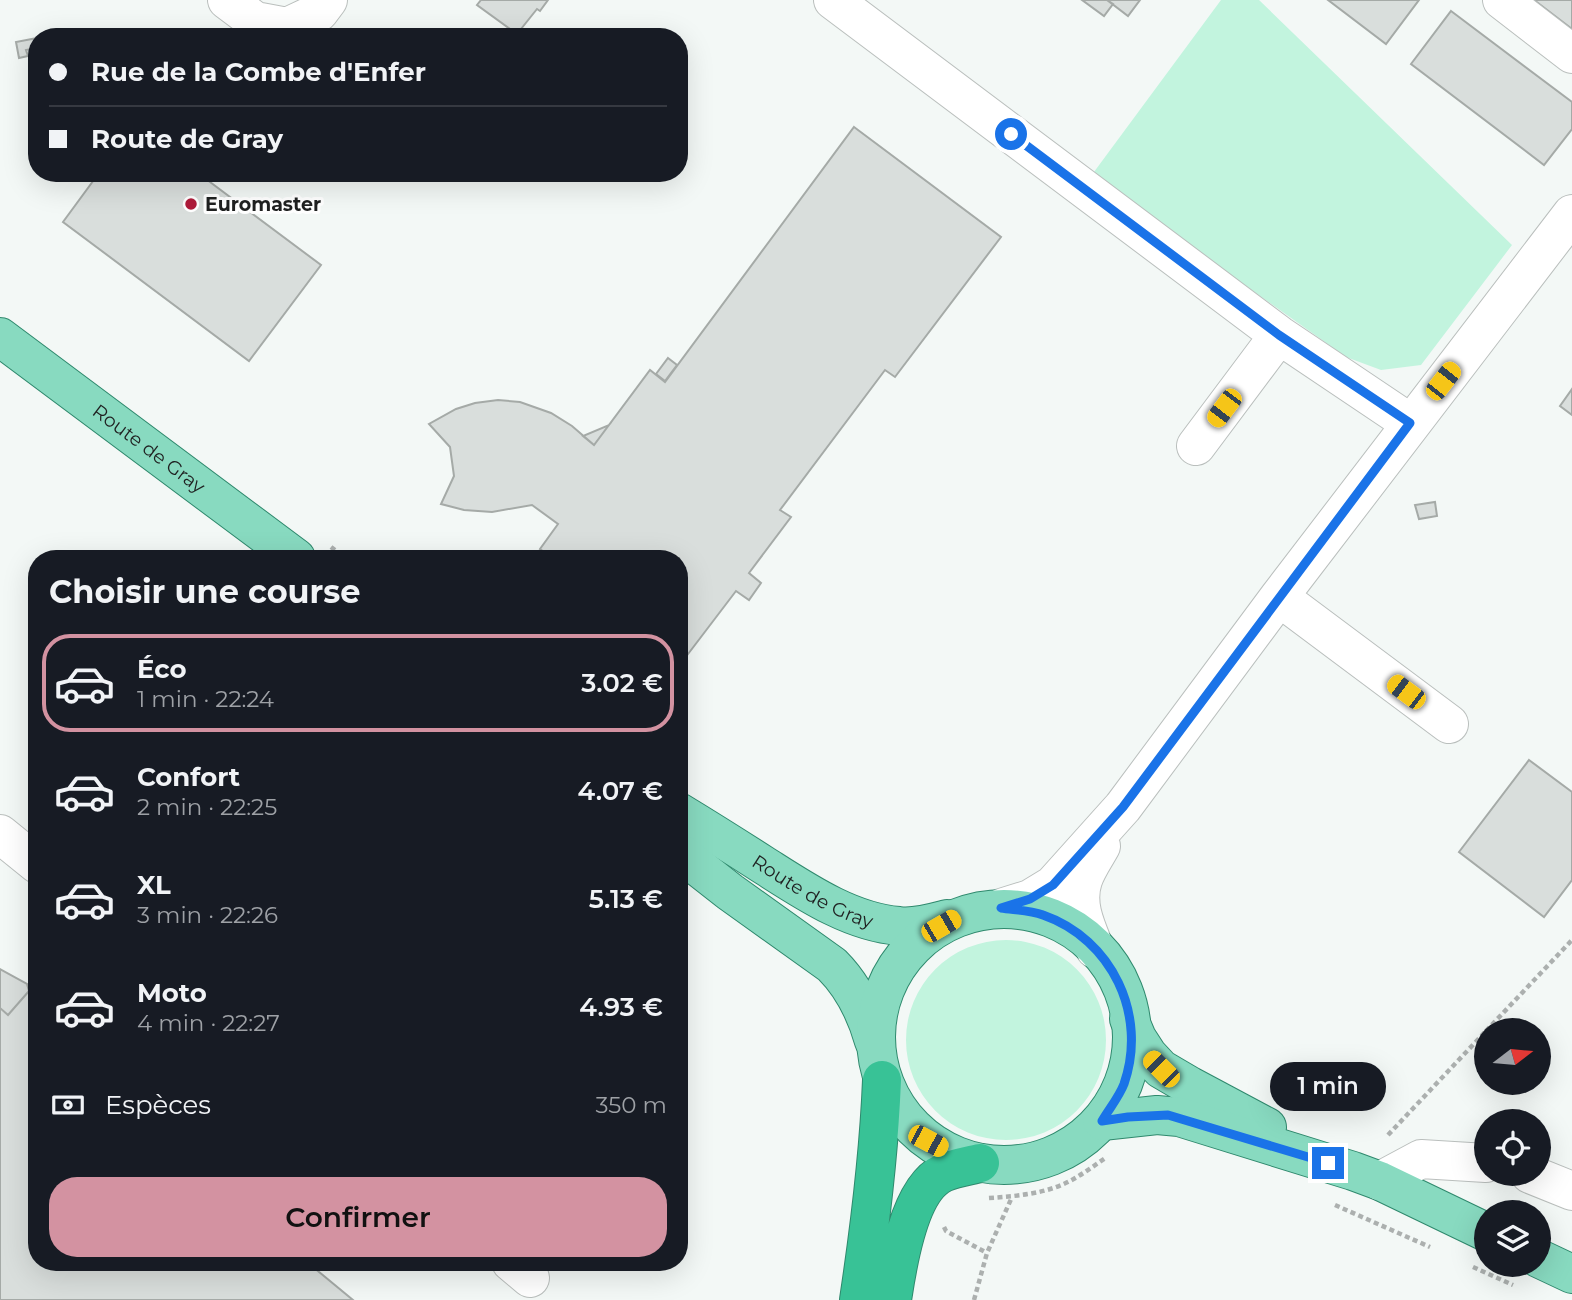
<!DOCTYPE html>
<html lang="fr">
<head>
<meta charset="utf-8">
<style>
  :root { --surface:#171b24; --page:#242831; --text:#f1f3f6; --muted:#9ea1a6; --line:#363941; --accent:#d392a1 }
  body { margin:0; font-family:Montserrat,sans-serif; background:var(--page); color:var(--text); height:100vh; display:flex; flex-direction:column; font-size:26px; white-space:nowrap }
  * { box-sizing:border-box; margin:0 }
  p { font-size:23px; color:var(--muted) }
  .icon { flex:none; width:38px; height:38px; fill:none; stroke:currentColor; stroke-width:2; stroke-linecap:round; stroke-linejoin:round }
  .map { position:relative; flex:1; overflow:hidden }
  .panel { position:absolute; left:28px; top:550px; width:660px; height:721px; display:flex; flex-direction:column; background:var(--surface); border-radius:28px; box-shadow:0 7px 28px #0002 }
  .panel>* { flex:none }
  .guide { position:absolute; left:28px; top:28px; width:660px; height:154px; border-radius:28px; box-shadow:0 7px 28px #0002; display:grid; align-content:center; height:154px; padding:0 21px; background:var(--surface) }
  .needle { width:46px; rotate:74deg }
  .fabs { position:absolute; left:1474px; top:1018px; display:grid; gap:14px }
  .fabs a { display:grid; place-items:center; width:77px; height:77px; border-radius:50%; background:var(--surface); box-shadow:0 7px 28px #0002; font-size:35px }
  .end { position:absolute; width:32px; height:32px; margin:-16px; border:9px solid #1a73e8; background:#fff; box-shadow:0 0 0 4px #fff }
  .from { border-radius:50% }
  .bubble { position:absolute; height:49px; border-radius:24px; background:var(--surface); box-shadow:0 7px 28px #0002; font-size:23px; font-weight:600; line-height:49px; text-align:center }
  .car { position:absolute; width:21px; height:42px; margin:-21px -10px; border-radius:9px; box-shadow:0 0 5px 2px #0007; background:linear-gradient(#f5c518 24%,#345 0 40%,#f5c518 0 76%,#345 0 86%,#f5c518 0) }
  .guide b { display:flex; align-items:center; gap:24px; height:66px; font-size:26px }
  .guide b+b { border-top:2px solid var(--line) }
  .guide i { width:18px; height:18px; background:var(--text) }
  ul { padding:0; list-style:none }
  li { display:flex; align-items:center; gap:21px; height:98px; margin:0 14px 10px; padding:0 7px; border:4px solid transparent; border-radius:28px }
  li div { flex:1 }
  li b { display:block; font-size:26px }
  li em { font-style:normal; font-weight:600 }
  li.selected { border-color:var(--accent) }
  li>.icon { width:63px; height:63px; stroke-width:1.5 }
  h2 { padding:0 21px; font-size:32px; line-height:84px }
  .pay { display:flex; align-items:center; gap:18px; height:77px; padding:0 21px; font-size:26px }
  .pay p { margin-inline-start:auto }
  .cta { display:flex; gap:14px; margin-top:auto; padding:14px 21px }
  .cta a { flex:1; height:80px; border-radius:28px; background:var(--accent); color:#111; font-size:28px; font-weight:600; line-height:80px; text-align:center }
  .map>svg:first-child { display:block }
  .green { fill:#c2f4de }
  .building { fill:#d9dedc; stroke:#a5aaa7; stroke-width:2 }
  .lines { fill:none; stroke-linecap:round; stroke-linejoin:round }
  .minor-casing { stroke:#babfbd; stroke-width:40 }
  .major-casing { stroke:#2f896d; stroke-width:40 }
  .highway-casing { stroke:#2f896d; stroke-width:40 }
  .path { stroke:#acb0af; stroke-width:4.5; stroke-dasharray:5 3.5; stroke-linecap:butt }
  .minor { stroke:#fff; stroke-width:38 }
  .major { stroke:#88dac0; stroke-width:38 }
  .highway { stroke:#38c296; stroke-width:38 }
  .route { stroke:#1a73e8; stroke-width:9 }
  .poi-dot { fill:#af1b3a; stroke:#fff; stroke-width:2.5 }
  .labels { text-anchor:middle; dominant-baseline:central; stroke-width:6; stroke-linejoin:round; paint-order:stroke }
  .poi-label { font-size:19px; font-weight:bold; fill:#1f2020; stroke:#fff; text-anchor:start }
  .street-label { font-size:19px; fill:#1f2020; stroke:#fff }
</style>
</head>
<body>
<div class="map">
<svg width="1572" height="1300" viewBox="0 0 1572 1300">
  <rect width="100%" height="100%" fill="#f3f8f6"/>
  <path class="green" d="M1221,0H1259L1512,245L1421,365L1381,370L1346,357L1091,176Z
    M906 1040a100 100 0 1 1 200 0a100 100 0 1 1-200 0Z"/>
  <path class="building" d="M481,0H548L540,11L537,9L517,34L477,5Z
    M1082,0H1107L1113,4L1104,16Z
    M1107,0H1140L1128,16Z
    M1328,0H1419L1386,44Z
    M1534,0H1572V29Z
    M1451,11L1572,102V129L1544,165L1411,64Z
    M37,38V48L26,50L28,56L19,58L16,42Z
    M854,127L1001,237L895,377L885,370L780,510L791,517L749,573L761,583L749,600L736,591L685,658L679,654V558H552L540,549L558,524L532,505L492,512L464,510L441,504L454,476L450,447L429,424L456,409L475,403L498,400L520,402L551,413L572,426L594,445L650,370L665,382Z
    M99,173H198L321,265L249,361L63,222Z
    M668,358L677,365L665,381L656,374Z
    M1572,389V415L1560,406Z
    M609,425L594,445L583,436Z
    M1435,502L1437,516L1419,519L1415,505Z
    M1529,760L1572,792V880L1544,917L1459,852Z
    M0,969L27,984L29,991L8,1015L0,1008Z
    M29,991L37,998V1262H307L353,1300H0V1008L8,1015Z"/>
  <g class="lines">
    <defs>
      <path id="minor" d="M227,0L255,21L287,27L319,12L328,0
        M833,0L1279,335L1410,423
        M1502,0L1572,54
        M1196,446L1279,335
        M1279,597L1449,724
        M0,834L37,864
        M1001,908L1030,899L1053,885L1123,807L1279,597L1572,214
        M1095,949C1086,927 1075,904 1083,880C1087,868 1095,857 1101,846
        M1530,1174L1572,1191
        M1380,1181L1421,1159L1486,1163
        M511,1262L530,1278"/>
      <g id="major">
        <path id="s1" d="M0,337L296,558"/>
        <path id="s2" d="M679,812C707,829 734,846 762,864C803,890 849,922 899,926C915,928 932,923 947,919"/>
        <path d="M679,852L730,892L832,965C853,986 866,1013 874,1041"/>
        <circle cx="1004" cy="1037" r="128"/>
        <path d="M1129,1019L1137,1038L1148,1055L1161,1069L1190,1086L1267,1127"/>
        <path d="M1102,1121L1157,1115L1179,1117L1353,1171L1380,1181L1486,1232"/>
        <path d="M1538,1258L1572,1274"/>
      </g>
      <path id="highway" d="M859,1300C870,1227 879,1154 882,1080
        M892,1300C897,1266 909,1189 943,1173C954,1168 968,1166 980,1163"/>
    </defs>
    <use href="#minor" class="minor-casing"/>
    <use href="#major" class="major-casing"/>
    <use href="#highway" class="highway-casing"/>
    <path class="path" d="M331,547L345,558
      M1486,1031L1572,940
      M1388,1135L1486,1031
      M989,1198C1017,1196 1045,1194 1070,1181C1083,1174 1095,1165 1107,1157
      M1335,1205L1430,1247
      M944,1227L946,1231L987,1253
      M1473,1267L1513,1285
      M974,1300L987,1253L1012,1197"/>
    <use href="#minor" class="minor"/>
    <use href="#major" class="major"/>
    <use href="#highway" class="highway"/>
  </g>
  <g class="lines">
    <path class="route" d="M1011,134L1279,335L1410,423L1123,807L1053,885L1030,899L1001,908C1014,910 1030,910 1043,915C1112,939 1148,1015 1124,1084C1119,1097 1109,1109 1102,1121L1128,1117L1168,1115L1328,1163"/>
  </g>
  <circle class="poi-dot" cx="191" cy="204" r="7"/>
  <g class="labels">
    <g class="poi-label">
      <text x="205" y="204">Euromaster</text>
    </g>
    <g class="street-label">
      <text stroke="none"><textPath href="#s1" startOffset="186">Route de Gray</textPath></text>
      <text stroke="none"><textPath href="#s2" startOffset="156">Route de Gray</textPath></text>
    </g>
  </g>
</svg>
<div class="fabs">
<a><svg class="needle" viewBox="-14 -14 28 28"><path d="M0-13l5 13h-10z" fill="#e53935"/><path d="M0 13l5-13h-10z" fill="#9ea1a6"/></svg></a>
<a><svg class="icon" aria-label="locate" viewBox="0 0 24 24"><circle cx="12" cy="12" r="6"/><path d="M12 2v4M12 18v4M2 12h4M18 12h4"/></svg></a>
<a><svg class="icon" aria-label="layers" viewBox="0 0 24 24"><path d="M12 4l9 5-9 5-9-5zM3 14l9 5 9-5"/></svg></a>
</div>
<i class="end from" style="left:1011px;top:134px"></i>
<i class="end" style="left:1328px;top:1163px"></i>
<div class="bubble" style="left:1270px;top:1062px;width:116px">1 min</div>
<i class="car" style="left:1443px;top:381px;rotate:38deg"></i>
<i class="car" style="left:1224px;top:408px;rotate:217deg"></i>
<i class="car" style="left:1406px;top:692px;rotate:307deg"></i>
<i class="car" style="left:941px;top:926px;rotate:60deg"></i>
<i class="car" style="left:1161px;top:1069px;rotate:315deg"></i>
<i class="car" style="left:928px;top:1141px;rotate:118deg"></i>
<div class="guide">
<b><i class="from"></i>Rue de la Combe d'Enfer</b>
<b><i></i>Route de Gray</b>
</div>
<section class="panel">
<h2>Choisir une course</h2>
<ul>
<li class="selected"><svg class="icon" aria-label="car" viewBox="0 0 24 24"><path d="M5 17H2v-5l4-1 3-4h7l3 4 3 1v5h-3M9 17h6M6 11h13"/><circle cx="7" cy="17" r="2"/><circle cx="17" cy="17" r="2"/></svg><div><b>Éco</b><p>1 min · 22:24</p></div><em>3.02 €</em></li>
<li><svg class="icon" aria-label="car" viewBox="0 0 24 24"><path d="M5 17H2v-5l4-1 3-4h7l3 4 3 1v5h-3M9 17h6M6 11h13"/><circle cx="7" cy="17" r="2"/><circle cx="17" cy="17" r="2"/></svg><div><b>Confort</b><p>2 min · 22:25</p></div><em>4.07 €</em></li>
<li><svg class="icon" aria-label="car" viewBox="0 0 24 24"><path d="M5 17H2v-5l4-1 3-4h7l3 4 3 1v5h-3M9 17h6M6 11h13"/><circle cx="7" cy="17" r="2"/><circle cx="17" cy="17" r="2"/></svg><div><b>XL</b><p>3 min · 22:26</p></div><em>5.13 €</em></li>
<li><svg class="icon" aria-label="car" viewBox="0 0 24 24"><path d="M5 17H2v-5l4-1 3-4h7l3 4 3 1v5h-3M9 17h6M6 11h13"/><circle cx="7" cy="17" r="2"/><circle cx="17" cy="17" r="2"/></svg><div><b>Moto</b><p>4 min · 22:27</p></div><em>4.93 €</em></li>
</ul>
<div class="pay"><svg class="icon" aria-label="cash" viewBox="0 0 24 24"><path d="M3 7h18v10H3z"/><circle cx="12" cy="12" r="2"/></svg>Espèces<p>350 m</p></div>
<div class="cta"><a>Confirmer</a></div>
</section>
</div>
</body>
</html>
